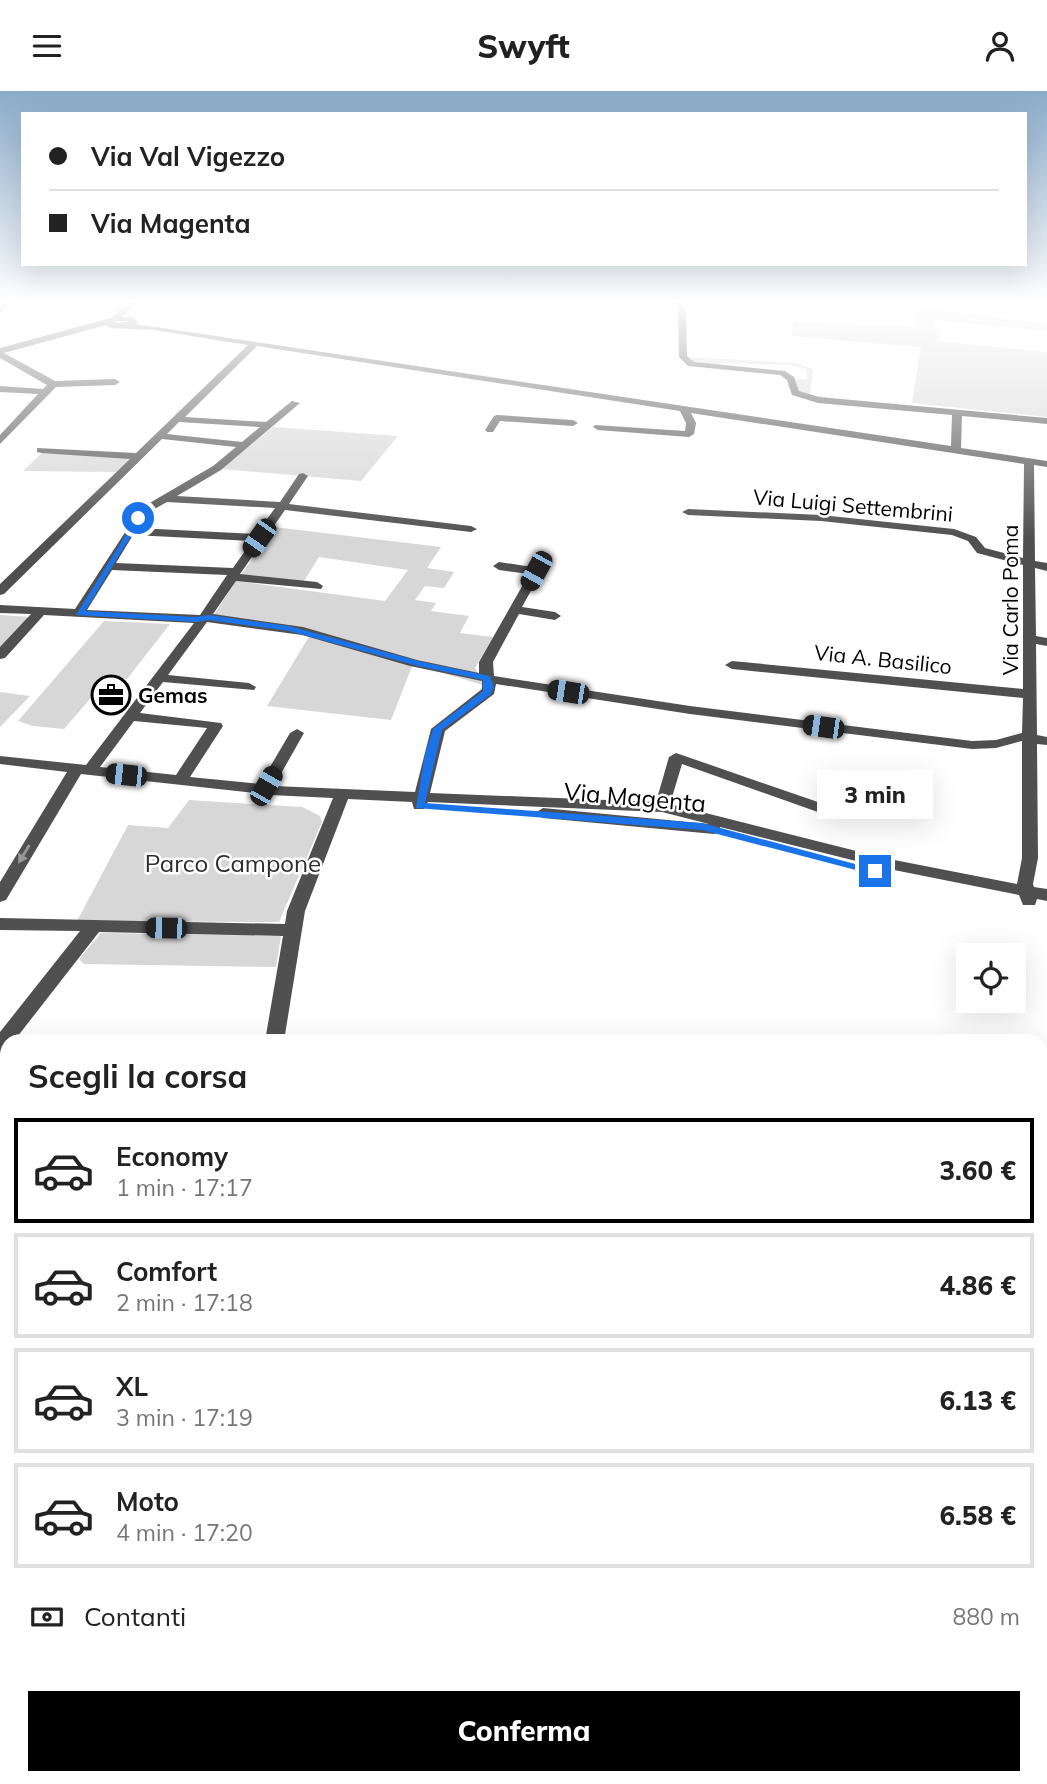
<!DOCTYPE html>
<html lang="it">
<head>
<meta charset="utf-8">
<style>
  :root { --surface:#fff; --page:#f6f6f6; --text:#222; --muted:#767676; --line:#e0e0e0; --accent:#000 }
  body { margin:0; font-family:Mulish,sans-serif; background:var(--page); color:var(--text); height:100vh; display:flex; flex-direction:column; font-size:26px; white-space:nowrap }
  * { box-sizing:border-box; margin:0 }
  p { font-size:23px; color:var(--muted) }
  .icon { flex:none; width:38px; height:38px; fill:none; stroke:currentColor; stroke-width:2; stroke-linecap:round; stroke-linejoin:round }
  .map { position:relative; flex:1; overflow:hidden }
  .details { position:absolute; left:0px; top:943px; width:1048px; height:751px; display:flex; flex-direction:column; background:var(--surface); border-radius:21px 21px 0 0; box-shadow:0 7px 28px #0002 }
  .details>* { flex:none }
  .hud { position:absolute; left:21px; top:21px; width:1006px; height:154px; border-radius:0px; box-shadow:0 7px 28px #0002; display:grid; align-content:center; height:154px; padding:0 28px; background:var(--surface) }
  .controls { position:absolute; left:956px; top:852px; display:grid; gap:14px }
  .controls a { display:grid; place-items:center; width:70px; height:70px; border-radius:0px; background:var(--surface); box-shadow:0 7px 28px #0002; font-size:35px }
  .end { position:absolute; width:32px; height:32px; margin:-16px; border:9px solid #1a73e8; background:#fff; box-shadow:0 0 0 4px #fff }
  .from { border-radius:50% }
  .bubble { position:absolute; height:49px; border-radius:0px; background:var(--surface); box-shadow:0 7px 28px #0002; font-size:23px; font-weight:800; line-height:49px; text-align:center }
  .car { position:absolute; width:21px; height:42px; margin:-21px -10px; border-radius:9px; box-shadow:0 0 5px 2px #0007; background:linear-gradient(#222 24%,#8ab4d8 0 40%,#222 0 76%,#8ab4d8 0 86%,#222 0) }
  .hud b { display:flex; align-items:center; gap:24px; height:66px; font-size:26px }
  .hud b+b { border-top:2px solid var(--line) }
  .hud i { width:18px; height:18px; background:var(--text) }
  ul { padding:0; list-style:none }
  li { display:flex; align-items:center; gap:21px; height:105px; margin:0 14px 10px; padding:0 14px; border:4px solid var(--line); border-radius:0px }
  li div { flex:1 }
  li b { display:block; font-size:26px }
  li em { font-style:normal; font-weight:800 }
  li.active { border-color:var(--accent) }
  li>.icon { width:63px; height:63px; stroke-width:1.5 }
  h2 { padding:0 28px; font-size:32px; line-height:84px }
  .pay { display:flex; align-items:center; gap:18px; height:77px; padding:0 28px; font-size:26px }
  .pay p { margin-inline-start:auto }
  .cta { display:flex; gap:14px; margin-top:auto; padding:14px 28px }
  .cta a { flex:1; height:80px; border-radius:0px; background:var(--accent); color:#fff; font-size:28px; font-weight:800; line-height:80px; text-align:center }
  header { display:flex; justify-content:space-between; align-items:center; height:91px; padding:0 28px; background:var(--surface); font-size:32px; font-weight:800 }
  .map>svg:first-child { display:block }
  .green { fill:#d7d7d7 }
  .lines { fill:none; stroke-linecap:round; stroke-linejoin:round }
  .minor { fill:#505050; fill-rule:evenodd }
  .oneway { fill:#969696 }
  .route { fill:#1a73e8 }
  .labels { text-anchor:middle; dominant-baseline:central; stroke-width:5; stroke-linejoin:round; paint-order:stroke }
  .far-street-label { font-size:21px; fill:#000; stroke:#fff }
  .far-poi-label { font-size:21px; font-weight:bold; fill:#000; stroke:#fff; text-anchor:start }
  .street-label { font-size:24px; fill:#000; stroke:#fff }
  .park-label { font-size:24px; fill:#2e2e2e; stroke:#fff }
</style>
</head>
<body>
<header><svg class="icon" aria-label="menu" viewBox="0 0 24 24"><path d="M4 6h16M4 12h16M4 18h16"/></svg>Swyft<svg class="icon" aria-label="person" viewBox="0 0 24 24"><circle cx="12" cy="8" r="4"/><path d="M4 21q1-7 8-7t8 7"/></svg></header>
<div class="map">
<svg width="1047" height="1693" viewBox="0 0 1047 1693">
  <rect width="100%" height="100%" fill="#fff"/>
  <path class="green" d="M913,210H930L928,216L937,218L1047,233V240L934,229L938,246L935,250L1047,261V326L912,312L921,256L792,245L793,231L916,236Z
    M686,266L795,272L813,278L810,304L890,314L820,308L799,303L795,288H807V278L790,274L720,272L718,276L696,273Z
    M273,336L398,345L361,390L221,378Z
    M42,362L132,367L116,381L23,380Z
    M274,436L441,456L427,477L454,481L444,497L425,495L415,509L436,512L431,520L469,525L460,542L493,546L475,577L486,595L413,573L391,629L267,615L313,539L213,525L236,490L385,510L408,479L319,466L304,490L241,484Z
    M0,524L32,526L0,559Z
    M104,530L170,533L127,588L109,586L64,638L33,635L18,630Z
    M0,601L30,605L0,636Z
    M189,709L302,716L320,725L322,731L279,831L77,830L128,734L168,737Z
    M101,842H102L281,845L276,876L84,873L79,868Z
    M0,1164L7,1166V1326L0,1325Z"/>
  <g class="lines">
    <path class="minor" d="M9,210H18L0,221V215Z
      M131,210H140L122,226H132L138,231L136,233L951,355L952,324L818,312L792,304L787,289L780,284L688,275L679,266L678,219L668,210H677L686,218L687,265L694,271L785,280L794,286L799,300L819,306L1047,327V333L962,325L961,357L1047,370V376L1034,374L1035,470L1047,472V480L1035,477L1036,545L1047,547V555L1036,553L1037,644L1047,646V654L1037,653L1038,767L1033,793L1034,796L1047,798V810L1037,808L1035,814H1023L1019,804L884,777L720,736V741L714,743L543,727L535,722L543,717L709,733L662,721L428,711L424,718H414L412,711L348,708L305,820L284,950H265L283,845L99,841L14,950H7V960L0,962V941L80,840L0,839V827L285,833L287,820L333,707L270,704L265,710L260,712L252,707L255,702L81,683L6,809L0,811V791L67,681L0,673V665L86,674L194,532L44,524L5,567L0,568V556L31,523L0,522V514L75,518L141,417L213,375L236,356L162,348L4,503L0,504V493L130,368L41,362L37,361V357L136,362L248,254L154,239L111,237L106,234L4,262L55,290L115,288L120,291L115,294L56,296L0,353V344L38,303L0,301V295L43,298L47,294L0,267V257L110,227ZM117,230H127L128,231L113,232ZM257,255L680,320L686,332L685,340L595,334L593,336L598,339L689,346L694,343L696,332L691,322L1024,373L1023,467L985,457L976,446L954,438L821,424L688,418L682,421L688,424L821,430L952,444L968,450L977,462L1023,474V598L732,570L725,574L732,578L1023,607L1022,642L996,649L972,650L690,615L494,585L493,571L519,523L555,529L561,525L555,521L522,516L547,471L541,467L537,468L532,476L499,471L493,475L499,479L529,483L479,571V582L417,569L303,536L213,523L236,490L321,498L323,495L317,491L240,483L285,419L471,441L477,438L471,435L289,413L308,385L303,382L299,383L280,411L177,405L221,379L300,312L292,310L266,331L185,326ZM179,331L260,336L242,351L167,343ZM167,411L275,417L256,443L137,437L149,421ZM133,444L252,450L233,477L116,472ZM112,479L227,484L200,524L87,519ZM207,531L302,544L410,575L482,590V598L431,638L415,701L274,695L304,642L297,638L290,642L260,693L190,686L223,635L221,632L140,622L163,591L254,599L256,596L249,592L168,584ZM496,593L690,623L972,658L996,657L1022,650V767L1017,793L884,767L670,713L682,673L832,726L838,728L846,723L844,720L676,662L669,666L656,711L430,702L445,640L494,603ZM134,630L207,637L176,684L100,676Z
      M497,324L573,329L578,332L573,335L500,330L493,341H487L485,339L494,325Z
      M1041,1069L1047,1070V1088L1041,1087Z
      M0,1071L7,1073V1091L0,1089Z
      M7,1421V1457L0,1460V1424Z
      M902,1687H938L940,1693H904Z"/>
  </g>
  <defs><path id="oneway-solid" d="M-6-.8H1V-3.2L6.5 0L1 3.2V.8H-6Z" transform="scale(1.75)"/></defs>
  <use class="oneway" href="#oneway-solid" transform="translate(24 763) rotate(121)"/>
  <linearGradient id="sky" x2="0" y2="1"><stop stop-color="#8aabca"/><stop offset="0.47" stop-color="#fff"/><stop offset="1" stop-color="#fff" stop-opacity="0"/></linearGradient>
  <rect width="1047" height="447" fill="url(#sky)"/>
  <path class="route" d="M138,424L142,427L85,520L196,526L209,524L289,535L422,571L490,585L494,596L490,604L442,639L425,712L702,732L881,780L875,784L702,739L416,717L425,663L433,638L483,600V589L418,575L289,540L209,529L196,531L76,524Z"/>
  <defs>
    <symbol id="office-ring" viewBox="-11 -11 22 22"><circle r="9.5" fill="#fff" stroke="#000" stroke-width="1.5"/><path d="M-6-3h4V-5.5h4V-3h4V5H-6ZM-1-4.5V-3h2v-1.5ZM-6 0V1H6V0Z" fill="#000"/></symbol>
  </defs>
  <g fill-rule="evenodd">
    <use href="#office-ring" x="89" y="582" width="44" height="44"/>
  </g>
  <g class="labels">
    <g class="far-street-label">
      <text transform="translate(853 414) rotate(5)">Via Luigi Settembrini</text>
      <text transform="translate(1010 509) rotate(-90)">Via Carlo Poma</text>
      <text transform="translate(883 568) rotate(6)">Via A. Basilico</text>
    </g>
    <g class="far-poi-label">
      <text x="138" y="604">Gemas</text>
    </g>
    <g class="street-label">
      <text transform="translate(635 706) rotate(5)">Via Magenta</text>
    </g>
    <g class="park-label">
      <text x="233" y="772">Parco Campone</text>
    </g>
  </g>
</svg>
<div class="controls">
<a><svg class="icon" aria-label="locate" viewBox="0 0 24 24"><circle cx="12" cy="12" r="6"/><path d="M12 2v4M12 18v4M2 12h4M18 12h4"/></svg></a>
</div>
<i class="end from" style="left:138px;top:427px"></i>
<i class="end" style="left:875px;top:780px"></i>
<div class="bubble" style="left:817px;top:679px;width:116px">3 min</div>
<i class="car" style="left:259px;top:447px;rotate:215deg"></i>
<i class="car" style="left:536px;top:480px;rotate:209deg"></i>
<i class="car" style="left:568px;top:601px;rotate:279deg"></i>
<i class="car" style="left:823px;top:636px;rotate:278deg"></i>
<i class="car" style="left:126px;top:684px;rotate:276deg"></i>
<i class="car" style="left:266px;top:695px;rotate:30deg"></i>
<i class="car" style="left:166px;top:837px;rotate:271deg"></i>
<div class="hud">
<b><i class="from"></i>Via Val Vigezzo</b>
<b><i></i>Via Magenta</b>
</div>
<section class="details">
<h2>Scegli la corsa</h2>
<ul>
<li class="active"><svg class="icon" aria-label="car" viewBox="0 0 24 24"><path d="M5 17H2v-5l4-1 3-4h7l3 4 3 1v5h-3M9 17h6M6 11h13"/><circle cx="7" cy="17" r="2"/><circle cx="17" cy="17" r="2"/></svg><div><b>Economy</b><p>1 min · 17:17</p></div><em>3.60 €</em></li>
<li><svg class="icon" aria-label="car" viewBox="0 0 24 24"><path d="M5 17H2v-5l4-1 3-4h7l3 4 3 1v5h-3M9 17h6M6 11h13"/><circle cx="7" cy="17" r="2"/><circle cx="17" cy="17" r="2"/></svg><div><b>Comfort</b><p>2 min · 17:18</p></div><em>4.86 €</em></li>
<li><svg class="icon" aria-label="car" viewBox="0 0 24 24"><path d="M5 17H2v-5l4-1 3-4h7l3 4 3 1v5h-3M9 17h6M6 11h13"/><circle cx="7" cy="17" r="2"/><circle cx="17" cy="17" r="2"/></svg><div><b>XL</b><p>3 min · 17:19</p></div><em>6.13 €</em></li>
<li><svg class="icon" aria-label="car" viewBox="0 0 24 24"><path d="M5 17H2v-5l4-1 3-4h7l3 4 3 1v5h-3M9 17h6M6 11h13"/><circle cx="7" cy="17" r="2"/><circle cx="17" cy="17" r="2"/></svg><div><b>Moto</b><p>4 min · 17:20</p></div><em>6.58 €</em></li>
</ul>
<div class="pay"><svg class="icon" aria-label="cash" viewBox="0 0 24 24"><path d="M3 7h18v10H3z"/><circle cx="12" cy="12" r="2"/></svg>Contanti<p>880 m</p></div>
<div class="cta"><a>Conferma</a></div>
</section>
</div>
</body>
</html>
